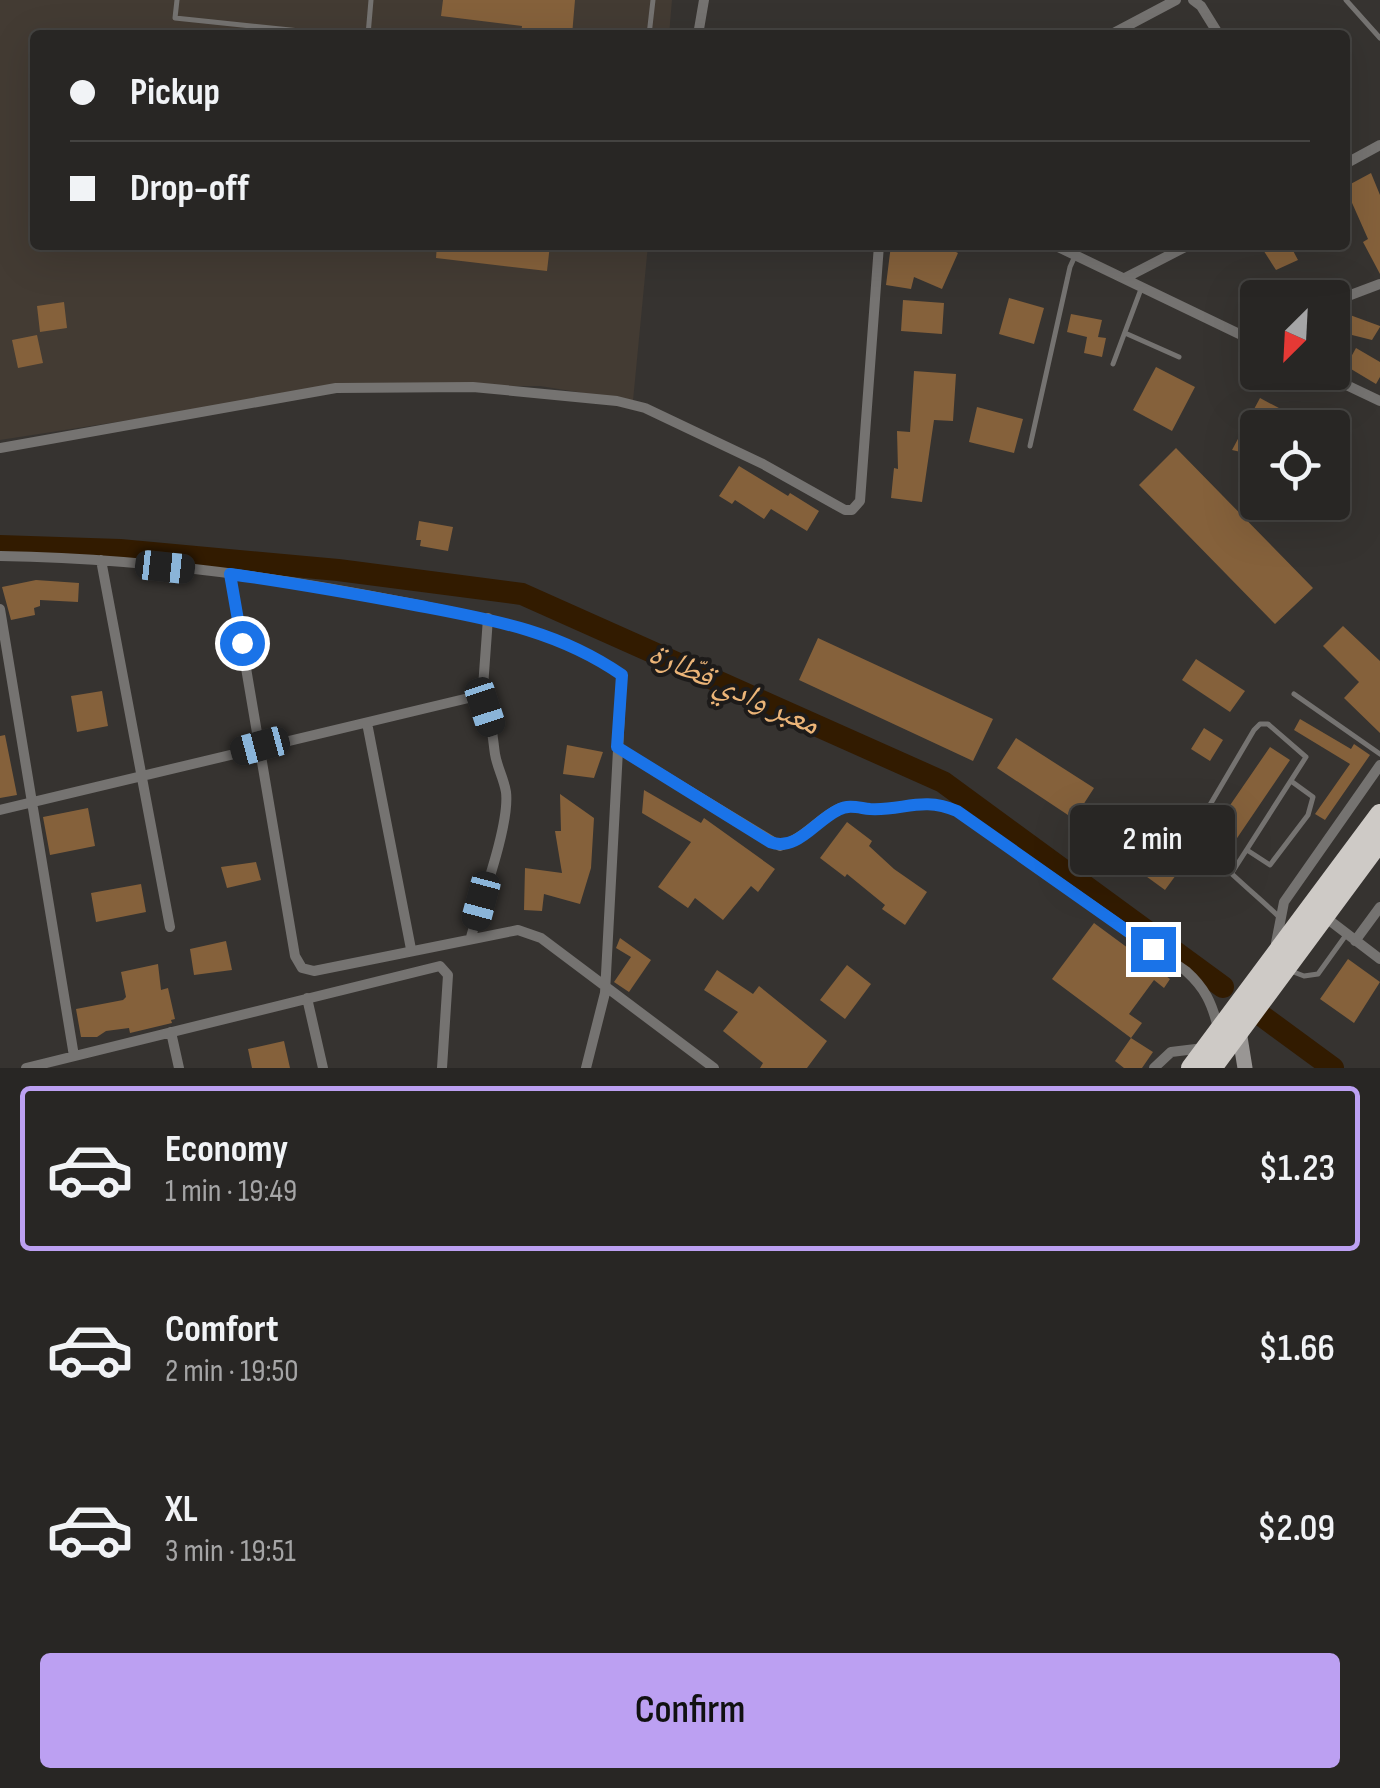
<!DOCTYPE html>
<html lang="en">
<head>
<meta charset="utf-8">
<style>
  :root { --surface:#282624; --page:#302e2c; --text:#f1f3f6; --muted:#a5a5a6; --line:#444341; --accent:#bca0f2 }
  body { margin:0; font-family:"Sofia Sans Condensed","Noto Naskh Arabic",sans-serif; background:var(--page); color:var(--text); height:100vh; display:flex; flex-direction:column; font-size:38px; white-space:nowrap }
  * { box-sizing:border-box; margin:0 }
  p { font-size:32px; color:var(--muted) }
  .icon { flex:none; width:55px; height:55px; fill:none; stroke:currentColor; stroke-width:2; stroke-linecap:round; stroke-linejoin:round }
  .map { position:relative; height:1068px; overflow:hidden }
  .drawer { display:flex; flex-direction:column; background:var(--surface); flex:1 }
  .drawer>* { flex:none }
  .banner { position:absolute; left:30px; top:30px; width:1320px; height:220px; border-radius:10px; box-shadow:0 10px 40px #0002,0 0 0 2px var(--line); display:grid; align-content:center; height:220px; padding:0 40px; background:var(--surface) }
  .needle { width:65px; rotate:204deg }
  .tools { position:absolute; left:1240px; top:280px; display:grid; gap:20px }
  .tools a { display:grid; place-items:center; width:110px; height:110px; border-radius:10px; background:var(--surface); box-shadow:0 10px 40px #0002,0 0 0 2px var(--line); font-size:50px }
  .end { position:absolute; width:45px; height:45px; margin:-22px; border:12px solid #1a73e8; background:#fff; box-shadow:0 0 0 5px #fff }
  .from { border-radius:50% }
  .bubble { position:absolute; height:70px; border-radius:10px; background:var(--surface); box-shadow:0 10px 40px #0002,0 0 0 2px var(--line); font-size:32px; font-weight:600; line-height:70px; text-align:center }
  .car { position:absolute; width:30px; height:60px; margin:-30px -15px; border-radius:12px; box-shadow:0 0 8px 2px #0007; background:linear-gradient(#222 24%,#8ab4d8 0 40%,#222 0 76%,#8ab4d8 0 86%,#222 0) }
  .banner b { display:flex; align-items:center; gap:35px; height:95px; font-size:38px }
  .banner b+b { border-top:2px solid var(--line) }
  .banner i { width:25px; height:25px; background:var(--text) }
  ul { padding:18px 0 0; list-style:none }
  li { display:flex; align-items:center; gap:30px; height:165px; margin:0 20px 15px; padding:0 20px; border:5px solid transparent; border-radius:10px }
  li div { flex:1 }
  li b { display:block; font-size:38px }
  li em { font-style:normal; font-weight:600 }
  li.selected { border-color:var(--accent) }
  li>.icon { width:90px; height:90px; stroke-width:1.5 }
  .button { display:flex; gap:20px; margin-top:auto; padding:20px 40px }
  .button a { flex:1; height:115px; border-radius:10px; background:var(--accent); color:#111; font-size:40px; font-weight:600; line-height:115px; text-align:center }
  .map>svg:first-child { display:block }
  .built { fill:#433b33 }
  .lines { fill:none; stroke-linecap:round; stroke-linejoin:round }
  .river { stroke:#321b00; stroke-width:22 }
  .building { fill:#85613b }
  .lane { stroke:#757371; stroke-width:5 }
  .street { stroke:#757371; stroke-width:10 }
  .secondary { stroke:#999694; stroke-width:15 }
  .highway { stroke:#cecac6; stroke-width:20 }
  .route { stroke:#1a73e8; stroke-width:12 }
  .labels { text-anchor:middle; dominant-baseline:central; stroke-width:8; stroke-linejoin:round; paint-order:stroke }
  .water-label { font-size:32px; font-style:italic; fill:#ecb578; stroke:#1d1b1a }
</style>
</head>
<body>
<div class="map">
<svg width="1380" height="1068" viewBox="0 0 1380 1068">
  <rect width="100%" height="100%" fill="#363330"/>
  <path class="built" d="M0,0H672L669,35H35V245H648L633,401L540,386L336,388L0,440Z"/>
  <g class="lines">
    <path class="river" d="M0,546L120,550L338,570L522,594L943,782L1223,987
      M1262,1016L1333,1068"/>
  </g>
  <path class="building" d="M443,0H575L572,35H521L522,26L441,16Z
    M1371,173L1380,195V274L1363,242L1368,239L1345,187Z
    M437,245H550L547,271L436,258Z
    M891,245H909L932,251L935,245H942L958,253L942,289L914,277L911,289L886,285Z
    M1260,245H1290L1298,260L1276,270Z
    M1009,298L1044,308L1034,344L999,334Z
    M903,300L944,303L942,334L901,331Z
    M64,302L67,328L40,332L37,306Z
    M1339,311L1380,326V327L1372,340L1332,330Z
    M1071,314L1102,320L1098,337L1106,338L1102,357L1084,353L1087,337L1067,332Z
    M37,335L43,363L18,368L12,340Z
    M1356,348L1380,362V377L1376,384L1346,366Z
    M1156,367L1195,387L1172,431L1133,410Z
    M914,371L956,374L953,421L934,420L922,502L891,498L894,468L898,469L897,431L910,432Z
    M1260,398L1292,415L1285,428H1258V456L1232,450Z
    M977,407L1023,419L1014,453L969,442Z
    M1176,448L1313,588L1275,624L1139,485Z
    M739,466L788,496L790,493L819,511L807,531L771,509L764,519L735,500L732,504L719,496Z
    M419,521L453,527L448,551L420,546L421,540H416Z
    M36,580L79,583L78,602L40,600V606L34,608L35,615L11,620L2,587Z
    M1343,626L1380,661V733L1344,698L1359,682L1323,646Z
    M818,638L993,719L973,761L799,680Z
    M1196,659L1245,691L1230,712L1182,680Z
    M102,691L108,726L77,732L71,696Z
    M1300,719L1351,749L1354,744L1370,755L1325,820L1315,814L1350,764L1294,730Z
    M1204,728L1223,740L1210,761L1191,749Z
    M5,735L17,795L0,798V736Z
    M1016,738L1094,788L1074,819L997,768Z
    M567,745L603,752L594,778L563,774Z
    M1270,747L1290,760L1231,847L1211,833Z
    M644,790L701,823L704,818L775,869L758,892L751,886L723,920L695,898L688,908L658,887L691,842L642,813Z
    M560,794L594,818L591,868L580,904L544,894L542,911L524,910L525,868L562,873L555,831H561Z
    M88,808L95,846L50,855L43,817Z
    M1132,820L1187,860L1165,890L1110,850Z
    M847,822L872,841L869,846L894,869L927,892L905,925L882,909L885,905L847,874L845,877L820,858Z
    M256,862L261,880L227,888L221,867Z
    M141,884L146,912L96,922L91,893Z
    M1094,923L1170,979L1164,988L1154,980L1129,1014L1142,1023L1131,1038L1052,979Z
    M620,938L651,960L629,992L614,982L631,957L616,948Z
    M226,941L232,970L194,975L190,949Z
    M1348,959L1380,982L1354,1023L1320,999Z
    M158,964L161,990L168,988L175,1019L171,1020L172,1023L130,1033L129,1028L106,1031L97,1037H81L76,1009L123,1000L126,997L121,972Z
    M847,965L871,984L845,1019L820,1000Z
    M717,970L753,994L759,986L827,1041L807,1068H760L763,1063L723,1031L738,1012L704,990Z
    M1131,1038L1153,1052L1142,1068H1124L1115,1061Z
    M284,1041L290,1068H252L248,1049Z"/>
  <g class="lines">
    <path class="lane" d="M177,0L175,18L339,35
      M1346,0L1380,38
      M368,35L371,0
      M649,35L653,0
      M1125,333L1179,357
      M1113,364L1141,289
      M1030,446L1070,267L1075,256
      M1294,694L1380,754
      M1247,850L1270,865L1308,815L1313,797L1291,781
      M1233,871L1306,757L1268,724H1260L1254,730L1194,832C1200,849 1261,899 1278,916
      M1291,971L1304,976L1318,974L1346,935"/>
    <path class="street" d="M1193,0L1201,6L1219,35
      M698,35L704,0
      M1110,35L1176,0
      M1345,164L1380,145
      M1054,245L1258,343
      M1125,278L1189,245
      M1332,302L1380,284
      M1319,372L1380,401
      M0,448L336,388L473,387L617,401L645,408L763,464L845,510H852L860,501L879,245
      M0,556C136,558 274,576 408,603C486,619 554,628 622,675L605,993L586,1068
      M101,560L170,927
      M230,574L295,956L302,968L314,971L518,930L541,938L714,1068
      M0,609L74,1056
      M482,701L488,618
      M367,723L411,949
      M617,747L780,846C804,839 818,818 840,808C851,804 861,809 872,809C905,810 923,796 957,811L1186,971C1205,988 1212,1003 1218,1028
      M0,810L477,696C492,711 492,734 495,754C497,767 504,779 506,792C510,825 481,902 471,937
      M1325,917L1380,959
      M1355,941L1380,907
      M1276,943L1284,902L1380,765
      M307,998L323,1068
      M171,1032L179,1068
      M26,1068L440,966L448,975L442,1068
      M1154,1068L1171,1052L1204,1048"/>
    <path class="secondary" d="M1239,1031L1245,1068"/>
    <path class="highway" d="M1191,1068L1380,814
      M1212,1068L1380,841"/>
  </g>
  <g class="lines">
    <path class="route" d="M242,643L230,574C294,583 356,594 420,606C494,620 558,631 622,675L617,747L770,842C797,852 815,821 838,810C849,804 859,808 870,809C903,811 922,796 957,811L1153,949"/>
  </g>
  <g class="labels">
    <g class="water-label">
      <text transform="translate(734 689) rotate(24)">معبر وادي قطّارة</text>
    </g>
  </g>
</svg>
<div class="tools">
<a><svg class="needle" viewBox="-14 -14 28 28"><path d="M0-13l5 13h-10z" fill="#e53935"/><path d="M0 13l5-13h-10z" fill="#a5a5a6"/></svg></a>
<a><svg class="icon" aria-label="locate" viewBox="0 0 24 24"><circle cx="12" cy="12" r="6"/><path d="M12 2v4M12 18v4M2 12h4M18 12h4"/></svg></a>
</div>
<i class="end from" style="left:242px;top:643px"></i>
<i class="end" style="left:1153px;top:949px"></i>
<div class="bubble" style="left:1070px;top:805px;width:165px">2 min</div>
<i class="car" style="left:165px;top:567px;rotate:96deg"></i>
<i class="car" style="left:485px;top:707px;rotate:162deg"></i>
<i class="car" style="left:260px;top:746px;rotate:255deg"></i>
<i class="car" style="left:481px;top:901px;rotate:195deg"></i>
<div class="banner">
<b><i class="from"></i>Pickup</b>
<b><i></i>Drop-off</b>
</div>
</div>
<section class="drawer">
<ul>
<li class="selected"><svg class="icon" aria-label="car" viewBox="0 0 24 24"><path d="M5 17H2v-5l4-1 3-4h7l3 4 3 1v5h-3M9 17h6M6 11h13"/><circle cx="7" cy="17" r="2"/><circle cx="17" cy="17" r="2"/></svg><div><b>Economy</b><p>1 min · 19:49</p></div><em>$1.23</em></li>
<li><svg class="icon" aria-label="car" viewBox="0 0 24 24"><path d="M5 17H2v-5l4-1 3-4h7l3 4 3 1v5h-3M9 17h6M6 11h13"/><circle cx="7" cy="17" r="2"/><circle cx="17" cy="17" r="2"/></svg><div><b>Comfort</b><p>2 min · 19:50</p></div><em>$1.66</em></li>
<li><svg class="icon" aria-label="car" viewBox="0 0 24 24"><path d="M5 17H2v-5l4-1 3-4h7l3 4 3 1v5h-3M9 17h6M6 11h13"/><circle cx="7" cy="17" r="2"/><circle cx="17" cy="17" r="2"/></svg><div><b>XL</b><p>3 min · 19:51</p></div><em>$2.09</em></li>
</ul>
<div class="button"><a>Confirm</a></div>
</section>
</body>
</html>
